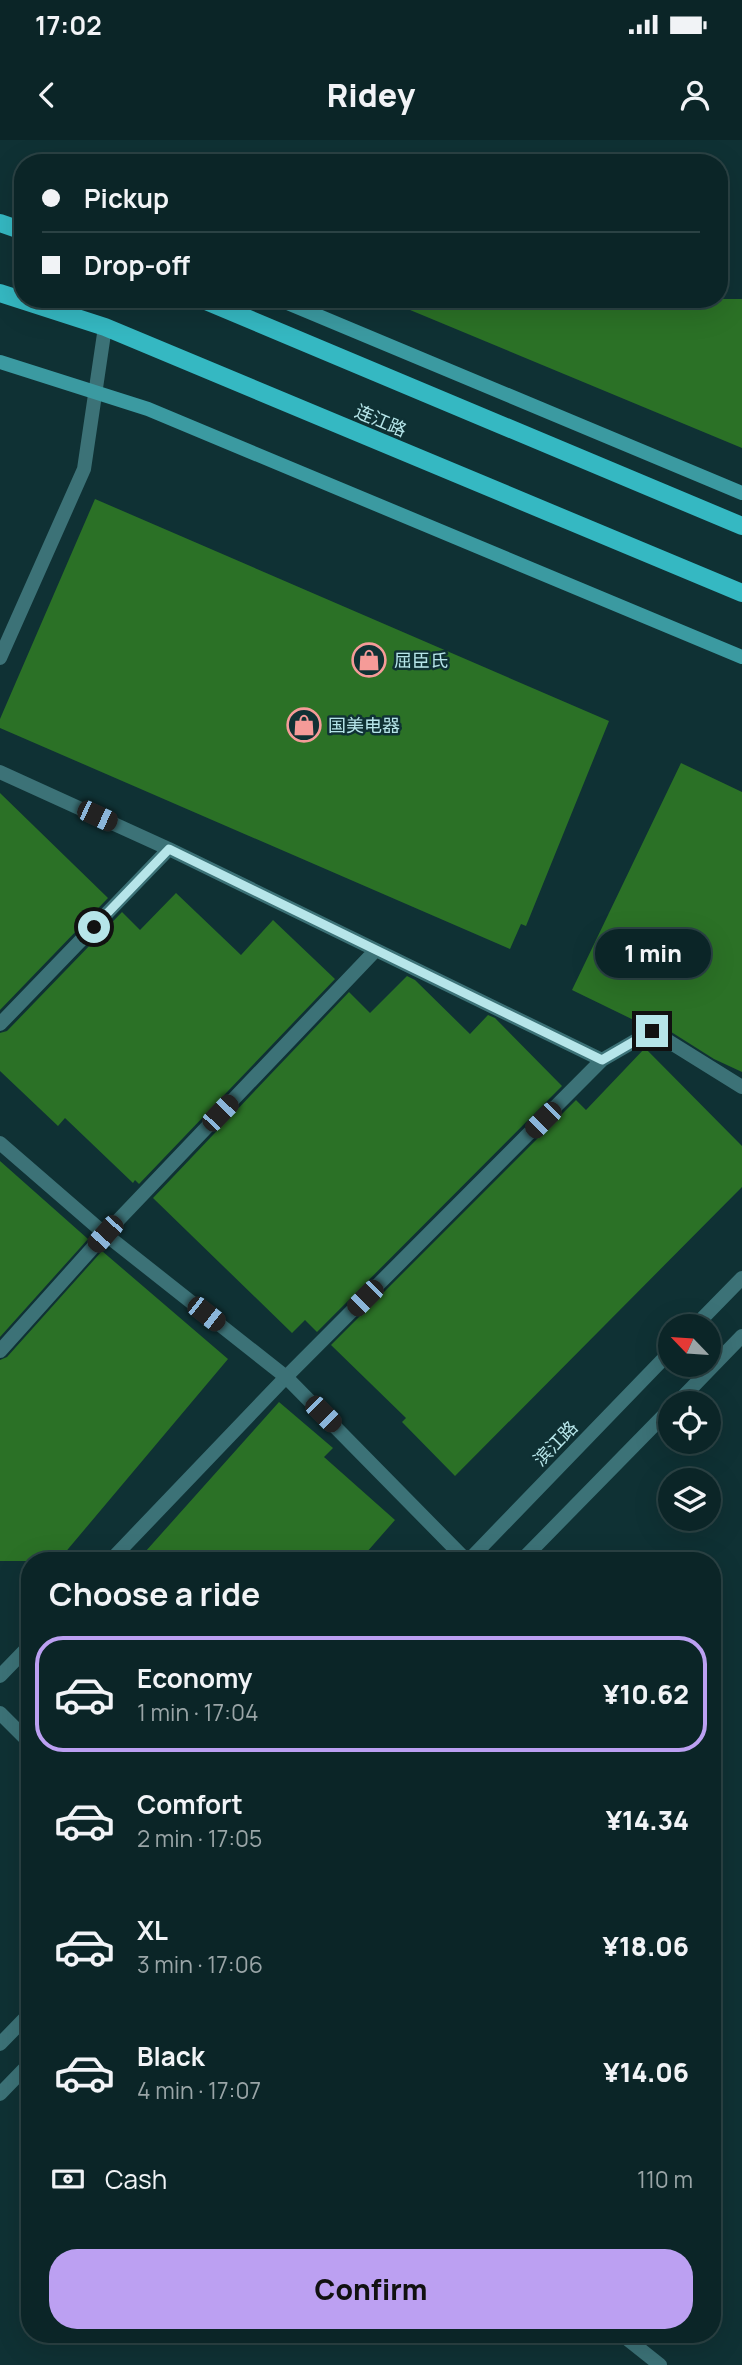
<!DOCTYPE html>
<html lang="en">
<head>
<meta charset="utf-8">
<style>
  :root { --surface:#0b2527; --page:#193133; --text:#f1f3f6; --muted:#9aa5a7; --line:#2b4244; --accent:#bca0f2 }
  body { margin:0; font-family:Manrope,"Noto Sans SC",sans-serif; background:var(--page); color:var(--text); height:100vh; display:flex; flex-direction:column; font-size:26px; white-space:nowrap }
  * { box-sizing:border-box; margin:0 }
  p { font-size:23px; color:var(--muted) }
  .icon { flex:none; width:38px; height:38px; fill:none; stroke:currentColor; stroke-width:2; stroke-linecap:round; stroke-linejoin:round }
  .map { position:relative; flex:1; overflow:hidden }
  .drawer { position:absolute; left:21px; top:1412px; width:700px; height:791px; display:flex; flex-direction:column; background:var(--surface); border-radius:28px; box-shadow:0 7px 28px #0002,0 0 0 2px var(--line) }
  .drawer>* { flex:none }
  .guide { position:absolute; left:14px; top:14px; width:714px; height:154px; border-radius:28px; box-shadow:0 7px 28px #0002,0 0 0 2px var(--line); display:grid; align-content:center; height:154px; padding:0 28px; background:var(--surface) }
  .needle { width:46px; rotate:295deg }
  .tools { position:absolute; left:658px; top:1174px; display:grid; gap:14px }
  .tools a { display:grid; place-items:center; width:63px; height:63px; border-radius:50%; background:var(--surface); box-shadow:0 7px 28px #0002,0 0 0 2px var(--line); font-size:35px }
  .end { position:absolute; width:32px; height:32px; margin:-16px; border:9px solid #b6e5e9; background:#111; box-shadow:0 0 0 4px #111 }
  .from { border-radius:50% }
  .bubble { position:absolute; height:49px; border-radius:24px; background:var(--surface); box-shadow:0 7px 28px #0002,0 0 0 2px var(--line); font-size:23px; font-weight:800; line-height:49px; text-align:center }
  .car { position:absolute; width:21px; height:42px; margin:-21px -10px; border-radius:9px; box-shadow:0 0 5px 2px #0007; background:linear-gradient(#222 24%,#8ab4d8 0 40%,#222 0 76%,#8ab4d8 0 86%,#222 0) }
  .guide b { display:flex; align-items:center; gap:24px; height:66px; font-size:26px }
  .guide b+b { border-top:2px solid var(--line) }
  .guide i { width:18px; height:18px; background:var(--text) }
  ul { padding:0; list-style:none }
  li { display:flex; align-items:center; gap:21px; height:116px; margin:0 14px 10px; padding:0 14px; border:4px solid transparent; border-radius:28px }
  li div { flex:1 }
  li b { display:block; font-size:26px }
  li em { font-style:normal; font-weight:800 }
  li.on { border-color:var(--accent) }
  li>.icon { width:63px; height:63px; stroke-width:1.5 }
  h2 { padding:0 28px; font-size:32px; line-height:84px }
  .pay { display:flex; align-items:center; gap:18px; height:77px; padding:0 28px; font-size:26px }
  .pay p { margin-inline-start:auto }
  .action { display:flex; gap:14px; margin-top:auto; padding:14px 28px }
  .action a { flex:1; height:80px; border-radius:28px; background:var(--accent); color:#111; font-size:28px; font-weight:800; line-height:80px; text-align:center }
  .status { display:flex; justify-content:space-between; align-items:center; height:49px; padding:0 35px; background:var(--surface); direction:ltr }
  .status svg { height:19px; fill:currentColor }
  header { display:flex; justify-content:space-between; align-items:center; height:91px; padding:0 28px; background:var(--surface); font-size:32px; font-weight:800 }
  .map>svg:first-child { display:block }
  .building { fill:#2b7126 }
  .lines { fill:none; stroke-linecap:round; stroke-linejoin:round }
  .service { stroke:#3c7277; stroke-width:14 }
  .minor { stroke:#3c7277; stroke-width:14 }
  .tertiary { stroke:#3c7277; stroke-width:14 }
  .secondary { stroke:#3b9aa1; stroke-width:14 }
  .primary { stroke:#35b8c2; stroke-width:18 }
  .route { stroke:#b6e5e9; stroke-width:9 }
  .labels { text-anchor:middle; dominant-baseline:central; stroke-width:5; stroke-linejoin:round; paint-order:stroke }
  .street-label { font-size:18px; fill:#b6e5e9; stroke:#0f3134 }
  .poi-label { font-size:18px; fill:#b6e5e9; stroke:#0f3134; text-anchor:start }
</style>
</head>
<body>
<div class="status"><b>17:02</b><svg viewBox="0 0 49 12"><path d="M0 12V9h3v3zM5 12V6h3v6zM10 12V3h3v9zM15 12V0h3v12zM26 1h20v11H26zM47 4h2v5h-2z"/></svg></div>
<header><svg class="icon" aria-label="back" viewBox="0 0 24 24"><path d="M15 5l-7 7 7 7"/></svg>Ridey<svg class="icon" aria-label="person" viewBox="0 0 24 24"><circle cx="12" cy="8" r="4"/><path d="M4 21q1-7 8-7t8 7"/></svg></header>
<div class="map">
<svg width="742" height="2225" viewBox="0 0 742 2225">
  <rect width="100%" height="100%" fill="#0f3134"/>
  <path class="building" d="M386,159H742V308L386,160Z
    M95,359L609,581L526,786L521,784L510,809L0,588V579Z
    M681,623L742,652V932L714,919L657,883L644,885L572,850Z
    M0,653L108,758L0,870Z
    M176,753L241,815L273,780L335,839L139,1044L135,1040L133,1043L65,978L58,986L0,931V893L7,891L122,772L140,790Z
    M407,836L415,840L470,894L488,875L495,878L562,946L317,1192L305,1180L292,1193L153,1058L349,852L370,873Z
    M645,908L742,1006V1047L455,1336L402,1282L406,1278L331,1205L576,960L586,970Z
    M0,1021L88,1099L0,1197Z
    M102,1111L228,1219L58,1421H0V1220L7,1217Z
    M279,1262L333,1308L324,1317L395,1380L359,1421H137Z"/>
  <g class="lines">
    <path class="service" d="M0,632L169,709L602,920L652,891L742,947
      M0,884L169,709
      M0,1211L105,1094L375,811
      M110,1421L286,1237L602,920
      M0,1536L30,1505"/>
    <path class="minor" d="M0,518L84,329L105,187
      M0,1003L105,1094L286,1237L467,1421
      M0,1573L30,1603
      M621,2194L660,2225"/>
    <path class="tertiary" d="M695,1186L742,1138
      M676,1264L742,1196
      M468,1421L670,1212
      M521,1421L670,1269
      M0,1904L30,1873
      M0,1954L30,1923"/>
    <path class="secondary" d="M278,159L742,353
      M0,222L148,269L742,517"/>
    <path class="primary" d="M0,83L23,91
      M0,153L105,187L742,453
      M201,159L742,386"/>
  </g>
  <g class="lines">
    <path class="route" d="M94,787L169,709L602,920L652,891"/>
  </g>
  <defs>
    <symbol id="shop-ring" viewBox="-11 -11 22 22"><circle r="9.5" fill="#0f3134" stroke="#f59b98" stroke-width="1.5"/><path d="M-5-2.5h2.3a2.7 3.5 0 0 1 5.4 0H5L5.5 6h-11ZM-1.5-2.5h3a1.5 2.3 0 0 0-3 0Z" fill="#f59b98"/></symbol>
  </defs>
  <g fill-rule="evenodd">
    <use href="#shop-ring" x="350" y="501" width="38" height="38"/>
    <use href="#shop-ring" x="285" y="566" width="38" height="38"/>
  </g>
  <g class="labels">
    <g class="street-label">
      <text transform="translate(381 280) rotate(23)">连江路</text>
      <text transform="translate(555 1303) rotate(-46)">滨江路</text>
    </g>
    <g class="poi-label">
      <text x="394" y="520">屈臣氏</text>
      <text x="328" y="585">国美电器</text>
    </g>
  </g>
</svg>
<div class="tools">
<a><svg class="needle" viewBox="-14 -14 28 28"><path d="M0-13l5 13h-10z" fill="#e53935"/><path d="M0 13l5-13h-10z" fill="#9aa5a7"/></svg></a>
<a><svg class="icon" aria-label="locate" viewBox="0 0 24 24"><circle cx="12" cy="12" r="6"/><path d="M12 2v4M12 18v4M2 12h4M18 12h4"/></svg></a>
<a><svg class="icon" aria-label="layers" viewBox="0 0 24 24"><path d="M12 4l9 5-9 5-9-5zM3 14l9 5 9-5"/></svg></a>
</div>
<i class="end from" style="left:94px;top:787px"></i>
<i class="end" style="left:652px;top:891px"></i>
<div class="bubble" style="left:595px;top:789px;width:116px">1 min</div>
<i class="car" style="left:97px;top:676px;rotate:115deg"></i>
<i class="car" style="left:220px;top:973px;rotate:44deg"></i>
<i class="car" style="left:543px;top:980px;rotate:225deg"></i>
<i class="car" style="left:105px;top:1094px;rotate:222deg"></i>
<i class="car" style="left:365px;top:1158px;rotate:225deg"></i>
<i class="car" style="left:206px;top:1174px;rotate:128deg"></i>
<i class="car" style="left:323px;top:1274px;rotate:135deg"></i>
<div class="guide">
<b><i class="from"></i>Pickup</b>
<b><i></i>Drop-off</b>
</div>
<section class="drawer">
<h2>Choose a ride</h2>
<ul>
<li class="on"><svg class="icon" aria-label="car" viewBox="0 0 24 24"><path d="M5 17H2v-5l4-1 3-4h7l3 4 3 1v5h-3M9 17h6M6 11h13"/><circle cx="7" cy="17" r="2"/><circle cx="17" cy="17" r="2"/></svg><div><b>Economy</b><p>1 min · 17:04</p></div><em>¥10.62</em></li>
<li><svg class="icon" aria-label="car" viewBox="0 0 24 24"><path d="M5 17H2v-5l4-1 3-4h7l3 4 3 1v5h-3M9 17h6M6 11h13"/><circle cx="7" cy="17" r="2"/><circle cx="17" cy="17" r="2"/></svg><div><b>Comfort</b><p>2 min · 17:05</p></div><em>¥14.34</em></li>
<li><svg class="icon" aria-label="car" viewBox="0 0 24 24"><path d="M5 17H2v-5l4-1 3-4h7l3 4 3 1v5h-3M9 17h6M6 11h13"/><circle cx="7" cy="17" r="2"/><circle cx="17" cy="17" r="2"/></svg><div><b>XL</b><p>3 min · 17:06</p></div><em>¥18.06</em></li>
<li><svg class="icon" aria-label="car" viewBox="0 0 24 24"><path d="M5 17H2v-5l4-1 3-4h7l3 4 3 1v5h-3M9 17h6M6 11h13"/><circle cx="7" cy="17" r="2"/><circle cx="17" cy="17" r="2"/></svg><div><b>Black</b><p>4 min · 17:07</p></div><em>¥14.06</em></li>
</ul>
<div class="pay"><svg class="icon" aria-label="cash" viewBox="0 0 24 24"><path d="M3 7h18v10H3z"/><circle cx="12" cy="12" r="2"/></svg>Cash<p>110 m</p></div>
<div class="action"><a>Confirm</a></div>
</section>
</div>
</body>
</html>
